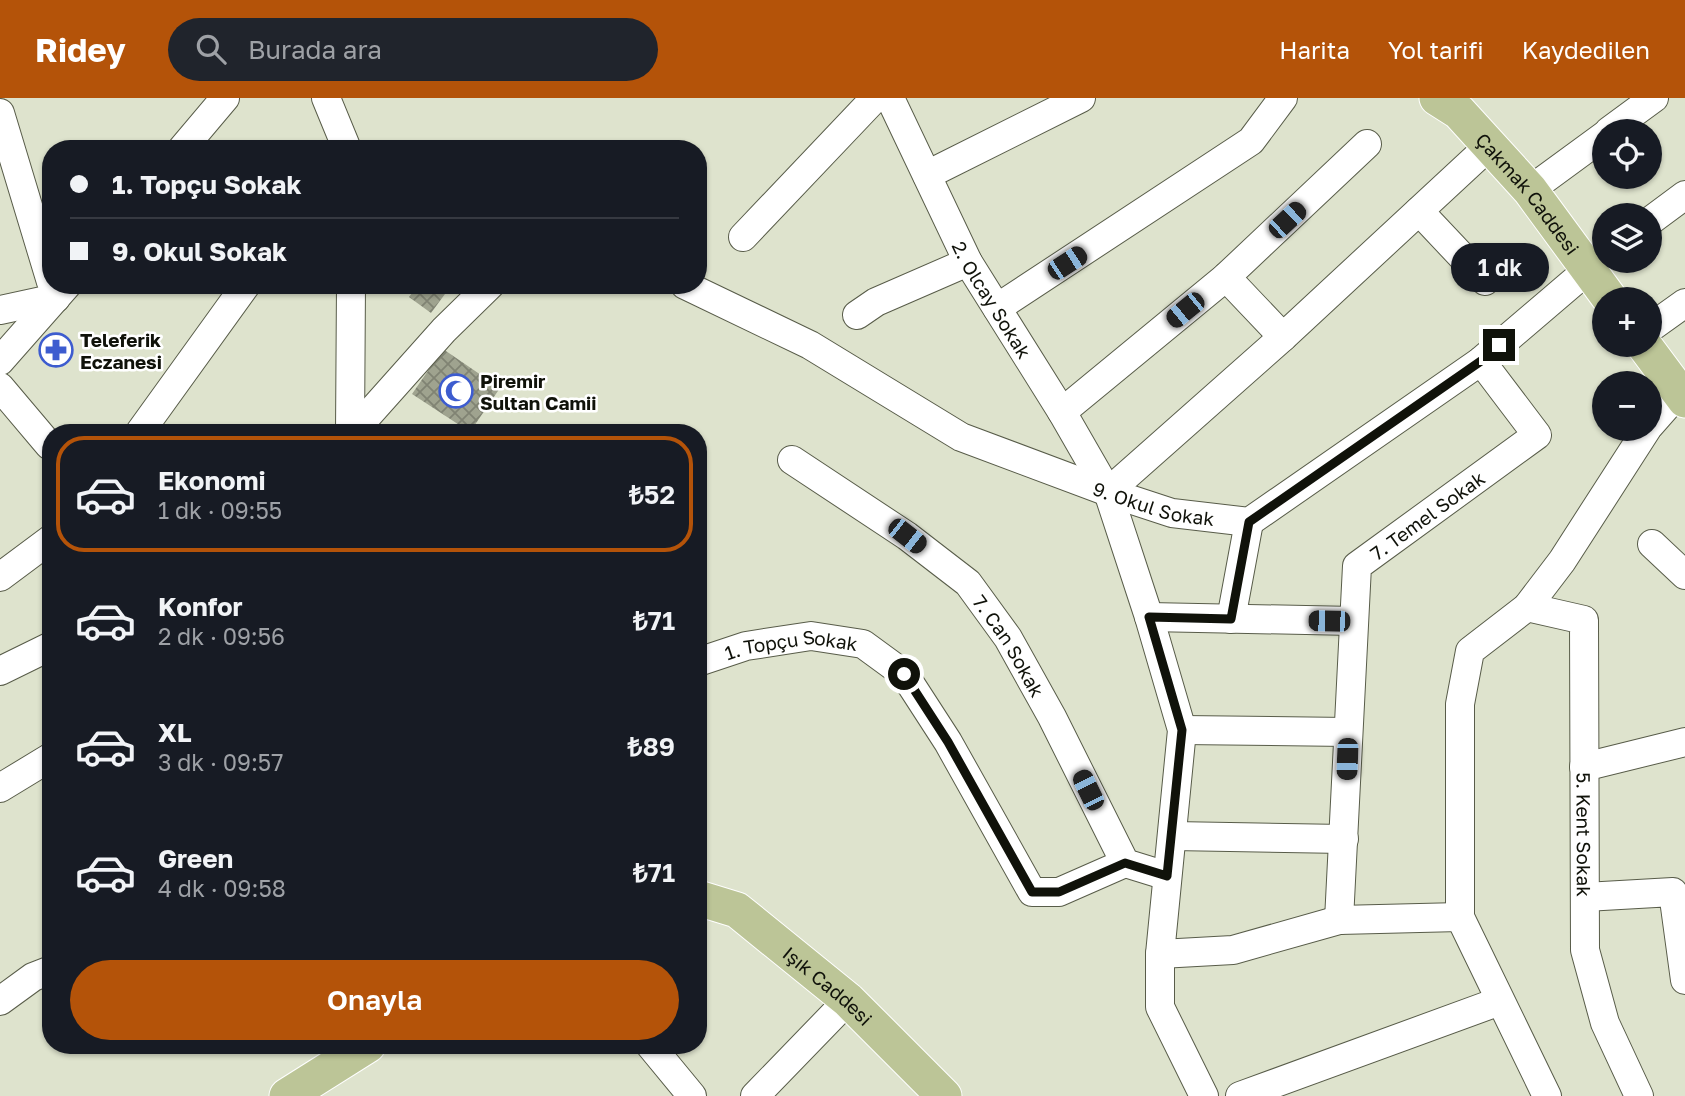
<!DOCTYPE html>
<html lang="tr">
<head>
<meta charset="utf-8">
<style>
  :root { --surface:#171b24; --page:#20242c; --text:#f1f3f6; --muted:#9ea1a6; --line:#363941; --accent:#b45309 }
  body { margin:0; font-family:"Golos Text",sans-serif; background:var(--page); color:var(--text); height:100vh; display:flex; flex-direction:column; font-size:26px; white-space:nowrap }
  * { box-sizing:border-box; margin:0 }
  p { font-size:23px; color:var(--muted) }
  .icon { flex:none; width:38px; height:38px; fill:none; stroke:currentColor; stroke-width:2; stroke-linecap:round; stroke-linejoin:round }
  .map { position:relative; flex:1; overflow:hidden }
  .drawer { position:absolute; left:42px; top:326px; width:665px; height:630px; display:flex; flex-direction:column; background:var(--surface); border-radius:28px; box-shadow:0 2px 5px #0004 }
  .drawer>* { flex:none }
  .hud { position:absolute; left:42px; top:42px; width:665px; height:154px; border-radius:28px; box-shadow:0 2px 5px #0004; display:grid; align-content:center; height:154px; padding:0 28px; background:var(--surface) }
  .buttons { position:absolute; left:1592px; top:21px; display:grid; gap:14px }
  .buttons a { display:grid; place-items:center; width:70px; height:70px; border-radius:50%; background:var(--surface); box-shadow:0 2px 5px #0004; font-size:35px }
  .end { position:absolute; width:32px; height:32px; margin:-16px; border:9px solid #10120a; background:#fff; box-shadow:0 0 0 4px #fff }
  .from { border-radius:50% }
  .bubble { position:absolute; height:49px; border-radius:24px; background:var(--surface); box-shadow:0 2px 5px #0004; font-size:23px; font-weight:600; line-height:49px; text-align:center }
  .car { position:absolute; width:21px; height:42px; margin:-21px -10px; border-radius:9px; box-shadow:0 0 5px 2px #0007; background:linear-gradient(#222 24%,#8ab4d8 0 40%,#222 0 76%,#8ab4d8 0 86%,#222 0) }
  .hud b { display:flex; align-items:center; gap:24px; height:66px; font-size:26px }
  .hud b+b { border-top:2px solid var(--line) }
  .hud i { width:18px; height:18px; background:var(--text) }
  ul { padding:12px 0 0; list-style:none }
  li { display:flex; align-items:center; gap:21px; height:116px; margin:0 14px 10px; padding:0 14px; border:4px solid transparent; border-radius:28px }
  li div { flex:1 }
  li b { display:block; font-size:26px }
  li em { font-style:normal; font-weight:600 }
  li.selected { border-color:var(--accent) }
  li>.icon { width:63px; height:63px; stroke-width:1.5 }
  .primary-button { display:flex; gap:14px; margin-top:auto; padding:14px 28px }
  .primary-button a { flex:1; height:80px; border-radius:42px; background:var(--accent); color:#fff; font-size:28px; font-weight:600; line-height:80px; text-align:center }
  header { display:flex; align-items:center; gap:42px; box-sizing:border-box; height:98px; padding:0 35px; background:var(--accent); color:#fff }
  header strong { font-size:33px }
  nav { display:flex; gap:38px; margin-inline-start:auto; font-size:24px }
  .search { width:490px; height:63px; background:var(--page); display:flex; align-items:center; gap:18px; box-sizing:border-box; padding:0 24px; border-radius:38px; color:var(--muted); font-size:26px }
  .map>svg:first-child { display:block }
  .building { fill:url(#building-cross-hatch) }
  .lines { fill:none; stroke-linecap:round; stroke-linejoin:round }
  .minor-casing { stroke:#585c49; stroke-width:30 }
  .major-casing { stroke:#fff; stroke-width:37 }
  .minor { stroke:#fff; stroke-width:28 }
  .major { stroke:#bcc597; stroke-width:35 }
  .route { stroke:#10120a; stroke-width:9 }
  .labels { text-anchor:middle; dominant-baseline:central; stroke-width:5; stroke-linejoin:round; paint-order:stroke }
  .street-label { font-size:19px; fill:#10120a; stroke:#fff }
  .poi-label { font-size:19px; font-weight:bold; fill:#10120a; stroke:#fff; text-anchor:start }
</style>
</head>
<body>
<header>
<strong>Ridey</strong>
<div class="search"><svg class="icon" aria-label="search" viewBox="0 0 24 24"><circle cx="10" cy="10" r="6"/><path d="M15 15l6 6"/></svg>Burada ara</div>
<nav><a>Harita</a><a>Yol tarifi</a><a>Kaydedilen</a></nav>
</header>
<div class="map">
<svg width="1685" height="998" viewBox="0 0 1685 998">
  <defs>
    <pattern id="building-cross-hatch" width="8" height="8" patternUnits="userSpaceOnUse" patternTransform="scale(1.75)"><rect width="8" height="8" fill="#9fa38f"/><path d="M0 0l8 8M0 8l8-8" fill="none" stroke="#808373"/></pattern>
  </defs>
  <rect width="100%" height="100%" fill="#dee3cd"/>
  <path class="building" d="M418,187H433L445,196L431,215L409,199Z
    M443,251L500,290L470,334L412,296Z"/>
  <g class="lines">
    <defs>
      <g id="minor">
        <path d="M326,0L347,51"/>
        <path id="s1" d="M890,0L968,164L1062,314L1108,394L1149,519L1182,632L1160,856V909L1204,998"/>
        <path d="M0,15L51,184"/>
        <path d="M1609,33L1654,0"/>
        <path d="M182,51L225,0"/>
        <path d="M927,77L1081,0"/>
        <path d="M1530,92L1605,37"/>
        <path d="M1419,113L1485,183"/>
        <path d="M1650,123L1685,97"/>
        <path d="M743,139L875,0"/>
        <path d="M1226,179L1283,239"/>
        <path id="s2" d="M685,187L810,247L961,339L1108,394L1172,415L1249,424L1481,263L1605,157"/>
        <path d="M997,210L1251,43L1283,0"/>
        <path d="M0,212L56,200L54,197"/>
        <path d="M857,217L876,204L968,164"/>
        <path d="M1650,230L1685,205"/>
        <path d="M0,263L67,187"/>
        <path d="M0,289L49,347"/>
        <path d="M1062,314L1226,179L1367,46"/>
        <path d="M1650,327L1679,294"/>
        <path d="M140,334L246,187"/>
        <path d="M350,334L351,187"/>
        <path d="M353,334L444,232L490,187"/>
        <path id="s3" d="M792,362L907,438L968,485L1008,540L1052,619L1125,765L1167,778"/>
        <path d="M1108,394L1283,239L1490,47"/>
        <path d="M1652,446L1685,477"/>
        <path d="M0,479L51,441"/>
        <path id="s4" d="M1527,509L1584,522L1585,852L1605,925L1639,998"/>
        <path d="M1149,519L1354,523"/>
        <path d="M1231,521L1249,424"/>
        <path id="s5" d="M698,564L746,548L811,538L863,546L904,576L948,644L1032,794H1059L1125,765"/>
        <path d="M0,573L51,548"/>
        <path d="M1182,632L1348,634"/>
        <path d="M1584,669L1685,644"/>
        <path d="M0,690L51,659"/>
        <path d="M1173,738L1344,741"/>
        <path d="M1585,799L1673,794L1685,882"/>
        <path id="s6" d="M1339,822L1357,468L1537,337L1481,263"/>
        <path d="M1160,856L1233,852L1339,822L1460,819"/>
        <path d="M0,903L33,879L51,872"/>
        <path d="M650,947L692,998"/>
        <path d="M755,998L848,902"/>
        <path d="M1240,998L1500,903"/>
        <path d="M1547,998L1460,819V606L1470,553L1527,509L1562,463L1647,331"/>
      </g>
      <g id="major">
        <path id="s7" d="M1437,0L1459,14L1530,92L1610,201"/>
        <path d="M1644,247L1685,302"/>
        <path id="s8" d="M698,800L737,812L848,902L944,998"/>
        <path d="M287,998L368,947"/>
      </g>
    </defs>
    <use href="#minor" class="minor-casing"/>
    <use href="#major" class="major-casing"/>
    <use href="#minor" class="minor"/>
    <use href="#major" class="major"/>
  </g>
  <g class="lines">
    <path class="route" d="M904,576L948,644L1032,794H1059L1125,765L1167,778L1182,632L1149,519L1231,521L1249,424L1481,263L1499,247"/>
  </g>
  <defs>
    <symbol id="pharmacy-ring" viewBox="-11 -11 22 22"><circle r="9.5" fill="#fff" stroke="#3d5ccf" stroke-width="1.5"/><path d="M-2-6h4v4h4v4h-4v4h-4v-4h-4v-4h4Z" fill="#3d5ccf"/></symbol>
    <symbol id="mosque-ring" viewBox="-11 -11 22 22"><circle r="9.5" fill="#fff" stroke="#3d5ccf" stroke-width="1.5"/><path d="M3.5-4.9A6 6 0 1 0 3.5 4.9A5 5 0 1 1 3.5-4.9Z" fill="#3d5ccf"/></symbol>
  </defs>
  <g fill-rule="evenodd">
    <use href="#pharmacy-ring" x="37" y="233" width="38" height="38"/>
    <use href="#mosque-ring" x="437" y="274" width="38" height="38"/>
  </g>
  <g class="labels">
    <g class="street-label">
      <text stroke="none"><textPath href="#s7" startOffset="133">Çakmak Caddesi</textPath></text>
      <text stroke="none"><textPath href="#s1" startOffset="226">2. Olcay Sokak</textPath></text>
      <text stroke="none"><textPath href="#s2" startOffset="520">9. Okul Sokak</textPath></text>
      <text stroke="none"><textPath href="#s6" startOffset="441">7. Temel Sokak</textPath></text>
      <text stroke="none"><textPath href="#s3" startOffset="290">7. Can Sokak</textPath></text>
      <text stroke="none"><textPath href="#s5" startOffset="96">1. Topçu Sokak</textPath></text>
      <text stroke="none"><textPath href="#s4" startOffset="273">5. Kent Sokak</textPath></text>
      <text stroke="none"><textPath href="#s8" startOffset="159">Işık Caddesi</textPath></text>
    </g>
    <g class="poi-label">
      <text x="80" y="241">Teleferik<tspan x="80" dy="22">Eczanesi</tspan></text>
      <text x="480" y="282">Piremir<tspan x="480" dy="22">Sultan Camii</tspan></text>
    </g>
  </g>
</svg>
<div class="buttons">
<a><svg class="icon" aria-label="locate" viewBox="0 0 24 24"><circle cx="12" cy="12" r="6"/><path d="M12 2v4M12 18v4M2 12h4M18 12h4"/></svg></a>
<a><svg class="icon" aria-label="layers" viewBox="0 0 24 24"><path d="M12 4l9 5-9 5-9-5zM3 14l9 5 9-5"/></svg></a>
<a>+</a>
<a>−</a>
</div>
<i class="end from" style="left:904px;top:576px"></i>
<i class="end" style="left:1499px;top:247px"></i>
<div class="bubble" style="left:1451px;top:145px;width:98px">1 dk</div>
<i class="car" style="left:1287px;top:122px;rotate:47deg"></i>
<i class="car" style="left:1067px;top:165px;rotate:57deg"></i>
<i class="car" style="left:1185px;top:212px;rotate:231deg"></i>
<i class="car" style="left:907px;top:438px;rotate:128deg"></i>
<i class="car" style="left:1329px;top:523px;rotate:271deg"></i>
<i class="car" style="left:1347px;top:661px;rotate:182deg"></i>
<i class="car" style="left:1088px;top:692px;rotate:334deg"></i>
<div class="hud">
<b><i class="from"></i>1. Topçu Sokak</b>
<b><i></i>9. Okul Sokak</b>
</div>
<section class="drawer">
<ul>
<li class="selected"><svg class="icon" aria-label="car" viewBox="0 0 24 24"><path d="M5 17H2v-5l4-1 3-4h7l3 4 3 1v5h-3M9 17h6M6 11h13"/><circle cx="7" cy="17" r="2"/><circle cx="17" cy="17" r="2"/></svg><div><b>Ekonomi</b><p>1 dk · 09:55</p></div><em>₺52</em></li>
<li><svg class="icon" aria-label="car" viewBox="0 0 24 24"><path d="M5 17H2v-5l4-1 3-4h7l3 4 3 1v5h-3M9 17h6M6 11h13"/><circle cx="7" cy="17" r="2"/><circle cx="17" cy="17" r="2"/></svg><div><b>Konfor</b><p>2 dk · 09:56</p></div><em>₺71</em></li>
<li><svg class="icon" aria-label="car" viewBox="0 0 24 24"><path d="M5 17H2v-5l4-1 3-4h7l3 4 3 1v5h-3M9 17h6M6 11h13"/><circle cx="7" cy="17" r="2"/><circle cx="17" cy="17" r="2"/></svg><div><b>XL</b><p>3 dk · 09:57</p></div><em>₺89</em></li>
<li><svg class="icon" aria-label="car" viewBox="0 0 24 24"><path d="M5 17H2v-5l4-1 3-4h7l3 4 3 1v5h-3M9 17h6M6 11h13"/><circle cx="7" cy="17" r="2"/><circle cx="17" cy="17" r="2"/></svg><div><b>Green</b><p>4 dk · 09:58</p></div><em>₺71</em></li>
</ul>
<div class="primary-button"><a>Onayla</a></div>
</section>
</div>
</body>
</html>
